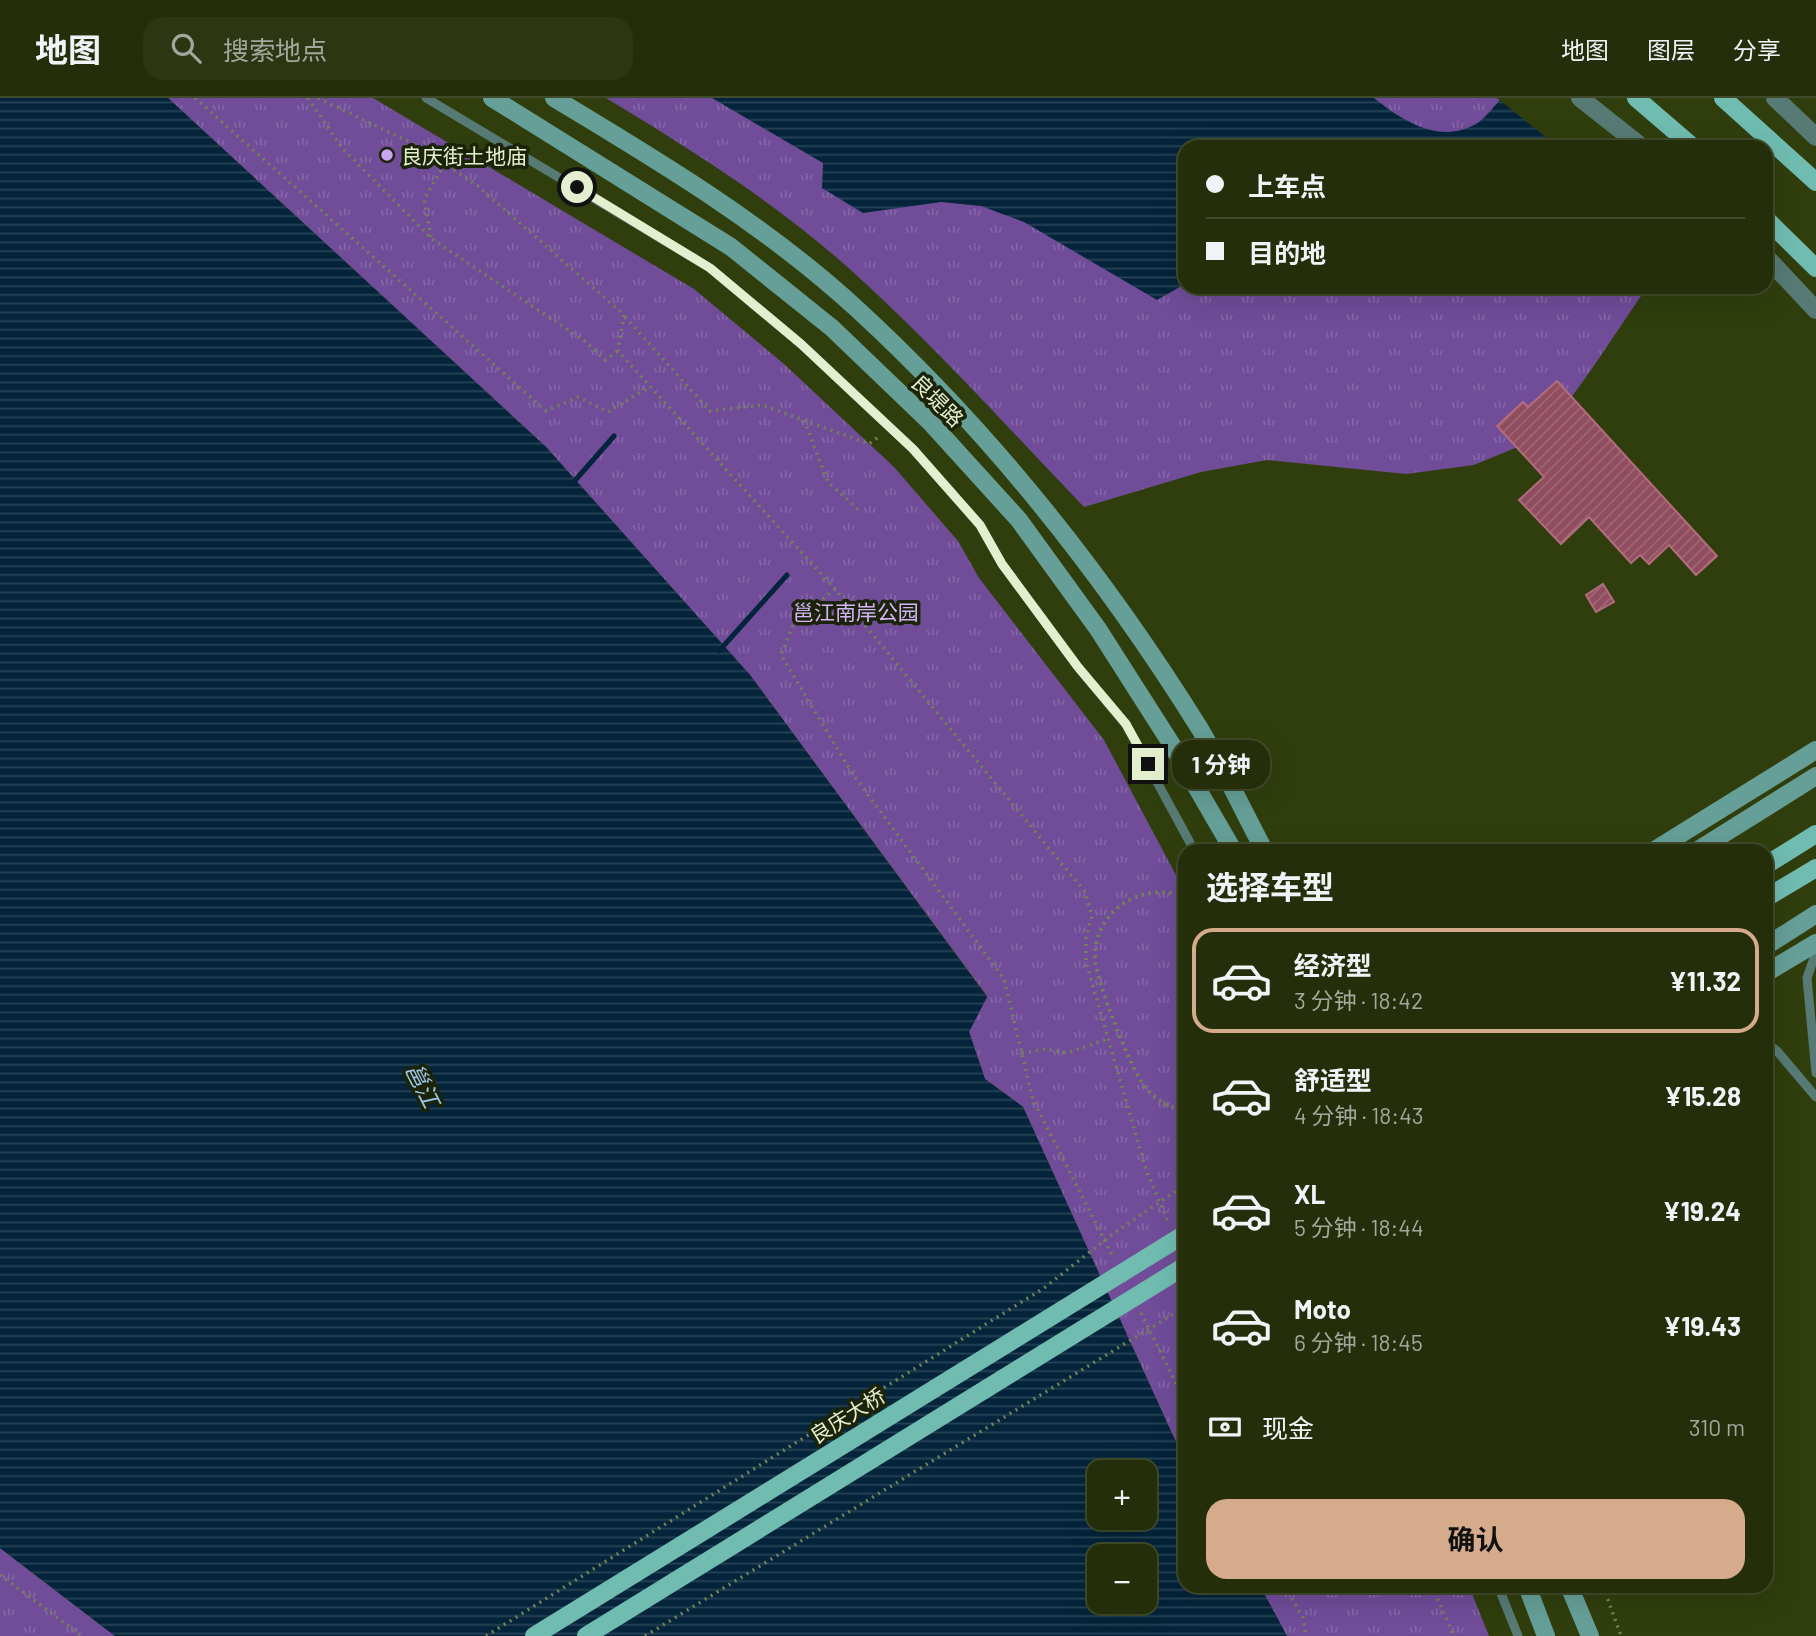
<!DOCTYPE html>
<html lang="zh">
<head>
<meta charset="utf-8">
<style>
  :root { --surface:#242e0a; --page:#2c3613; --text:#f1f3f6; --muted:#a3a89c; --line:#414a2b; --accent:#d6ab8b }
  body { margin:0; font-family:Barlow,"Noto Sans SC",sans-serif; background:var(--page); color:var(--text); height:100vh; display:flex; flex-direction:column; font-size:26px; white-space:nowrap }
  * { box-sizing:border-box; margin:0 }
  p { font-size:23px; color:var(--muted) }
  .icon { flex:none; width:38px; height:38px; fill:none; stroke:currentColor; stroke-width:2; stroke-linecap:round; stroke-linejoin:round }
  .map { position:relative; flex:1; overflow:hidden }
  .side { position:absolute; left:1178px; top:746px; width:595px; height:749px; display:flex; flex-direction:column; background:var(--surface); border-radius:21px; box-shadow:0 7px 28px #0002,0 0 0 2px var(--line) }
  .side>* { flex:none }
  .top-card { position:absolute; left:1178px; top:42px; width:595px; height:154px; border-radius:21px; box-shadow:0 7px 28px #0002,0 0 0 2px var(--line); display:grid; align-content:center; height:154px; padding:0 28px; background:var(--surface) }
  .buttons { position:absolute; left:1087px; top:1362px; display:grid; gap:14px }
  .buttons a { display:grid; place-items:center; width:70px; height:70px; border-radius:14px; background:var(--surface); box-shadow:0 7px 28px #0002,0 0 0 2px var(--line); font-size:35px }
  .end { position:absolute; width:32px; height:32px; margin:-16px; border:9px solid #e3efce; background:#111; box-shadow:0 0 0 4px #111 }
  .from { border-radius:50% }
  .bubble { position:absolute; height:49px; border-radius:21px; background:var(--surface); box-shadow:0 7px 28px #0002,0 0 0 2px var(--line); font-size:23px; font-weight:700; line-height:49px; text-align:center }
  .top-card b { display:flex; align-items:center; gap:24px; height:66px; font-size:26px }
  .top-card b+b { border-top:2px solid var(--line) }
  .top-card i { width:18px; height:18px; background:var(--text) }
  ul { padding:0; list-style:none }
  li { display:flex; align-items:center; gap:21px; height:105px; margin:0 14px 10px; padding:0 14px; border:4px solid transparent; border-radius:21px }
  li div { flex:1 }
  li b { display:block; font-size:26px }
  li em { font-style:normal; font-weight:700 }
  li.selected { border-color:var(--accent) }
  li>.icon { width:63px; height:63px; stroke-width:1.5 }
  h2 { padding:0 28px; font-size:32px; line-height:84px }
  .pay { display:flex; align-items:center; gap:18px; height:77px; padding:0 28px; font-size:26px }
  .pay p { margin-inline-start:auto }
  .primary-button { display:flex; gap:14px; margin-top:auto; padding:14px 28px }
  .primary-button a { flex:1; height:80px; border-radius:21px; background:var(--accent); color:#111; font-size:28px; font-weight:700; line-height:80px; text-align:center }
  header { display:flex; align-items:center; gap:42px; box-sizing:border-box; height:98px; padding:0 35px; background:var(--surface); border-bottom:2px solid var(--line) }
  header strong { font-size:33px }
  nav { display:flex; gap:38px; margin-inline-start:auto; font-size:24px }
  .search { width:490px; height:63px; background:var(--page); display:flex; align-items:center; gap:18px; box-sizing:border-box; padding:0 24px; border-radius:21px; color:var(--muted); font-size:26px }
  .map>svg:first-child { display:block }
  .park { fill:url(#park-tufts) }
  .water { fill:url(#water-rules); fill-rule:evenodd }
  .pier { fill:#303e0d }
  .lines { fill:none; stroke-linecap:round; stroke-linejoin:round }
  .stream { stroke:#04243b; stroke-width:5 }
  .building { fill:url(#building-hatch); stroke:#b26c7d; stroke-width:2 }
  .path { stroke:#758257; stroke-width:3.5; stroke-dasharray:2 5; stroke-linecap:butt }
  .service { stroke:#577a75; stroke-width:9 }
  .tertiary { stroke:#577a75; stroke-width:18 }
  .secondary { stroke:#659f97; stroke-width:18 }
  .primary { stroke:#70bcb1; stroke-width:18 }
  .path-bridge { stroke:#758257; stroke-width:3.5; stroke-dasharray:2 5; stroke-linecap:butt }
  .primary-bridge { stroke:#70bcb1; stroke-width:18 }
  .route { stroke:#e3efce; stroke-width:9 }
  .poi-dot { fill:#c6a6f0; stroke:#1b2308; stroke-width:2.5 }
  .labels { text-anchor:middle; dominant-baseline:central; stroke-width:7; stroke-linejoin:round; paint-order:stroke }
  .poi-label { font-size:21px; fill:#e3efce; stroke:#1b2308; text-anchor:start }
  .street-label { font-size:21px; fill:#e3efce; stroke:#1b2308 }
  .park-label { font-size:21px; fill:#d3b4fb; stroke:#1b2308 }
  .water-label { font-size:23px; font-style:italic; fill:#9dc8ec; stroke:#1b2308 }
</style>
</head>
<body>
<header>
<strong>地图</strong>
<div class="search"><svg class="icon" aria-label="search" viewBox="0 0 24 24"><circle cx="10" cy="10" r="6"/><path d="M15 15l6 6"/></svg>搜索地点</div>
<nav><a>地图</a><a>图层</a><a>分享</a></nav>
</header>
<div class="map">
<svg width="1816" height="1538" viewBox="0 0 1816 1538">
  <defs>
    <pattern id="park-tufts" width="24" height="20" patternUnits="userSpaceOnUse" patternTransform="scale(1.75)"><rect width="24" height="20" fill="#704c99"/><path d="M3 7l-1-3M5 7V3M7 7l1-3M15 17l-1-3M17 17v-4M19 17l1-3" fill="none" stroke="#8466a6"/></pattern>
    <pattern id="water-rules" width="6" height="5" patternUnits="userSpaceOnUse" patternTransform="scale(1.75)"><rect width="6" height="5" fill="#04243b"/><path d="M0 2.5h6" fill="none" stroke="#284456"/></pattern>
    <pattern id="building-hatch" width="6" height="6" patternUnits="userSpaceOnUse" patternTransform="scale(1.75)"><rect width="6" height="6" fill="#904d5f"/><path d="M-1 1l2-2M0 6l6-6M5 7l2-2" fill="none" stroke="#9f6775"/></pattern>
  </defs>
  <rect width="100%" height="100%" fill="#303e0d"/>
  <path class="park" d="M168,0H373L694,191L784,266L894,369L958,443L979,480L1104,642L1185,794V1345L1175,1342L1023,1009L985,981L969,934L987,898L750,577L546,349Z
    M606,0H1522L1582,49H1185V189H1647L1591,272L1563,311L1532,343L1474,367L1406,376L1267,362L1201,374L1084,409C1012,334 941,255 865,185C787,112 697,55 606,0Z
    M0,1450L115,1538H0Z
    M1260,1488H1469L1489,1538H1287Z"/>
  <path class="water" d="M0,0H168L546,349L750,577L987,899L969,934L985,981L1023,1009L1175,1342L1185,1345V1488H1260L1287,1538H115L0,1450ZM1099,1374H1144V1419H1099ZM1099,1458H1144V1503H1099Z
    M712,0H1374C1404,24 1442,48 1479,24C1487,18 1495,7 1502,0L1610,49H1185V186L1157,202L1024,124L981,108L941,104L863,115L822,90L823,65Z"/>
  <path class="pier" d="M1497,0H1651L1615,49H1558Z"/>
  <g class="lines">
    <path class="stream" d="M572,386L614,338
      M719,553L787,477"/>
  </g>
  <path class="building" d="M1557,283L1717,458L1696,477L1669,447L1649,466L1640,457L1631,465L1589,419L1561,446L1519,402L1544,379L1497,328L1523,304L1528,309Z
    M1603,486L1614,504L1596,514L1586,497Z"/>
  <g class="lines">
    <path class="path" d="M195,0L546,313L578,299L608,314L649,289
      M308,0L342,50L432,141L586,244L605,262L618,253
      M318,0L418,48L478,88L624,217L618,253L835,491L1085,794L1092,818L1086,840V864L1146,1072L1169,1126
      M431,139L424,101L445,66
      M625,219L710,313L762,307L869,346L881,337
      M804,322L828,384L862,415
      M835,491L794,525L781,557L852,675L1004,881L1033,1002L1114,1161
      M1185,799C1142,782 1095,812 1095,859C1095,880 1131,972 1144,988C1155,1001 1169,1008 1185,1013
      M1022,955L1045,951L1067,955L1108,941
      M1185,1066L1181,1069L1185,1075
      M1141,1215L1185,1303
      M0,1477L82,1538
      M1285,1488L1303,1520L1306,1538
      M1432,1488L1454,1538
      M1603,1488L1621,1538"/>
    <path class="service" d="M426,0L710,170L801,246L913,351L980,427L1002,466L1078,569L1126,627L1194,752
      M1816,854L1807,880L1816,975
      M1766,945L1777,953L1816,999
      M1498,1488L1518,1538"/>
    <path class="tertiary" d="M1580,0L1642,49
      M1775,0L1816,39
      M1766,159L1816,212"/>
    <path class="secondary" d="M492,0L731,149L832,230L930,324L1019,422L1098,531L1172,647L1233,752
      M554,0C659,63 767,128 857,211C991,334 1104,477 1200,631C1223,670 1243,712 1264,752
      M1655,752L1816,652
      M1698,752L1816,678
      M1766,848L1816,816
      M1766,875L1816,845
      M1527,1488L1546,1538
      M1569,1488L1590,1538"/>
    <path class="primary" d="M1636,0L1693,49
      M1723,0L1816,84
      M1766,121L1816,170
      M1766,767L1816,736
      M1766,800L1816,770"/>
    <path class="path-bridge" d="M1185,798C1142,784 1094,812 1095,860C1095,882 1133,976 1148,993C1158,1004 1171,1011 1185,1013
      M486,1538L1044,1190L1114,1135L1185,1087
      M645,1538L1185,1209"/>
    <path class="primary-bridge" d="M534,1538L1185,1136
      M586,1538L1185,1168"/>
  </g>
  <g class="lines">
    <path class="route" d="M577,89L710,170L801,246L913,351L980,427L1002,466L1078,569L1126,626L1148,666"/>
  </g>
  <circle class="poi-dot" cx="387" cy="57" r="7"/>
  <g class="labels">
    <g class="poi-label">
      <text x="401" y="57">良庆街土地庙</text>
    </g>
    <g class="street-label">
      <text transform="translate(938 302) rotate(45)">良堤路</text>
      <text transform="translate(847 1317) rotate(-32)">良庆大桥</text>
    </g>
    <g class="park-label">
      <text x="856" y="513">邕江南岸公园</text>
    </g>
    <g class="water-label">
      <text transform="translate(423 987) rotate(63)">邕江</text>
    </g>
  </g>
</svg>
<div class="buttons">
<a>+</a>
<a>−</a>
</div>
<i class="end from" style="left:577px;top:89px"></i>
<i class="end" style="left:1148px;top:666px"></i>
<div class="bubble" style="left:1172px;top:642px;width:98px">1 分钟</div>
<div class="top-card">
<b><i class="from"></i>上车点</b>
<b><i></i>目的地</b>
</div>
<section class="side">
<h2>选择车型</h2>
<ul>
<li class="selected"><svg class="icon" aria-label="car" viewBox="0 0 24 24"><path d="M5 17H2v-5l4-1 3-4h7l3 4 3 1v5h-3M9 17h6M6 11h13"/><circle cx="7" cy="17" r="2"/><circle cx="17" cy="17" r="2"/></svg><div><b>经济型</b><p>3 分钟 · 18:42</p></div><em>¥11.32</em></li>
<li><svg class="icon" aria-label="car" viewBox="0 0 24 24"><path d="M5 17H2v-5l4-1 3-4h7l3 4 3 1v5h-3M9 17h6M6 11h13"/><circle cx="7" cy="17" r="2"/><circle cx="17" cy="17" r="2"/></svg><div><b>舒适型</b><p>4 分钟 · 18:43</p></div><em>¥15.28</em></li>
<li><svg class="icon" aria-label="car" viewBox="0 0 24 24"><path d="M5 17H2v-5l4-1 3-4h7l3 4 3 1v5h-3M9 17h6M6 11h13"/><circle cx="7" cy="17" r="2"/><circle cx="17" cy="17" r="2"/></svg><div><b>XL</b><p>5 分钟 · 18:44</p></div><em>¥19.24</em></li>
<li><svg class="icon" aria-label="car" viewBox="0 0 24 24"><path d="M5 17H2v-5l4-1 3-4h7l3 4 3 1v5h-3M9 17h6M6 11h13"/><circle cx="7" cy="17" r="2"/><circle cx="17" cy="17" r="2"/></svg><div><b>Moto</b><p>6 分钟 · 18:45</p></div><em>¥19.43</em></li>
</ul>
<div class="pay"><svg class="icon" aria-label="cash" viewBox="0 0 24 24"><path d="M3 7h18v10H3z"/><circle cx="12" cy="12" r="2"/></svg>现金<p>310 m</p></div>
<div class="primary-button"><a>确认</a></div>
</section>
</div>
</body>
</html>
